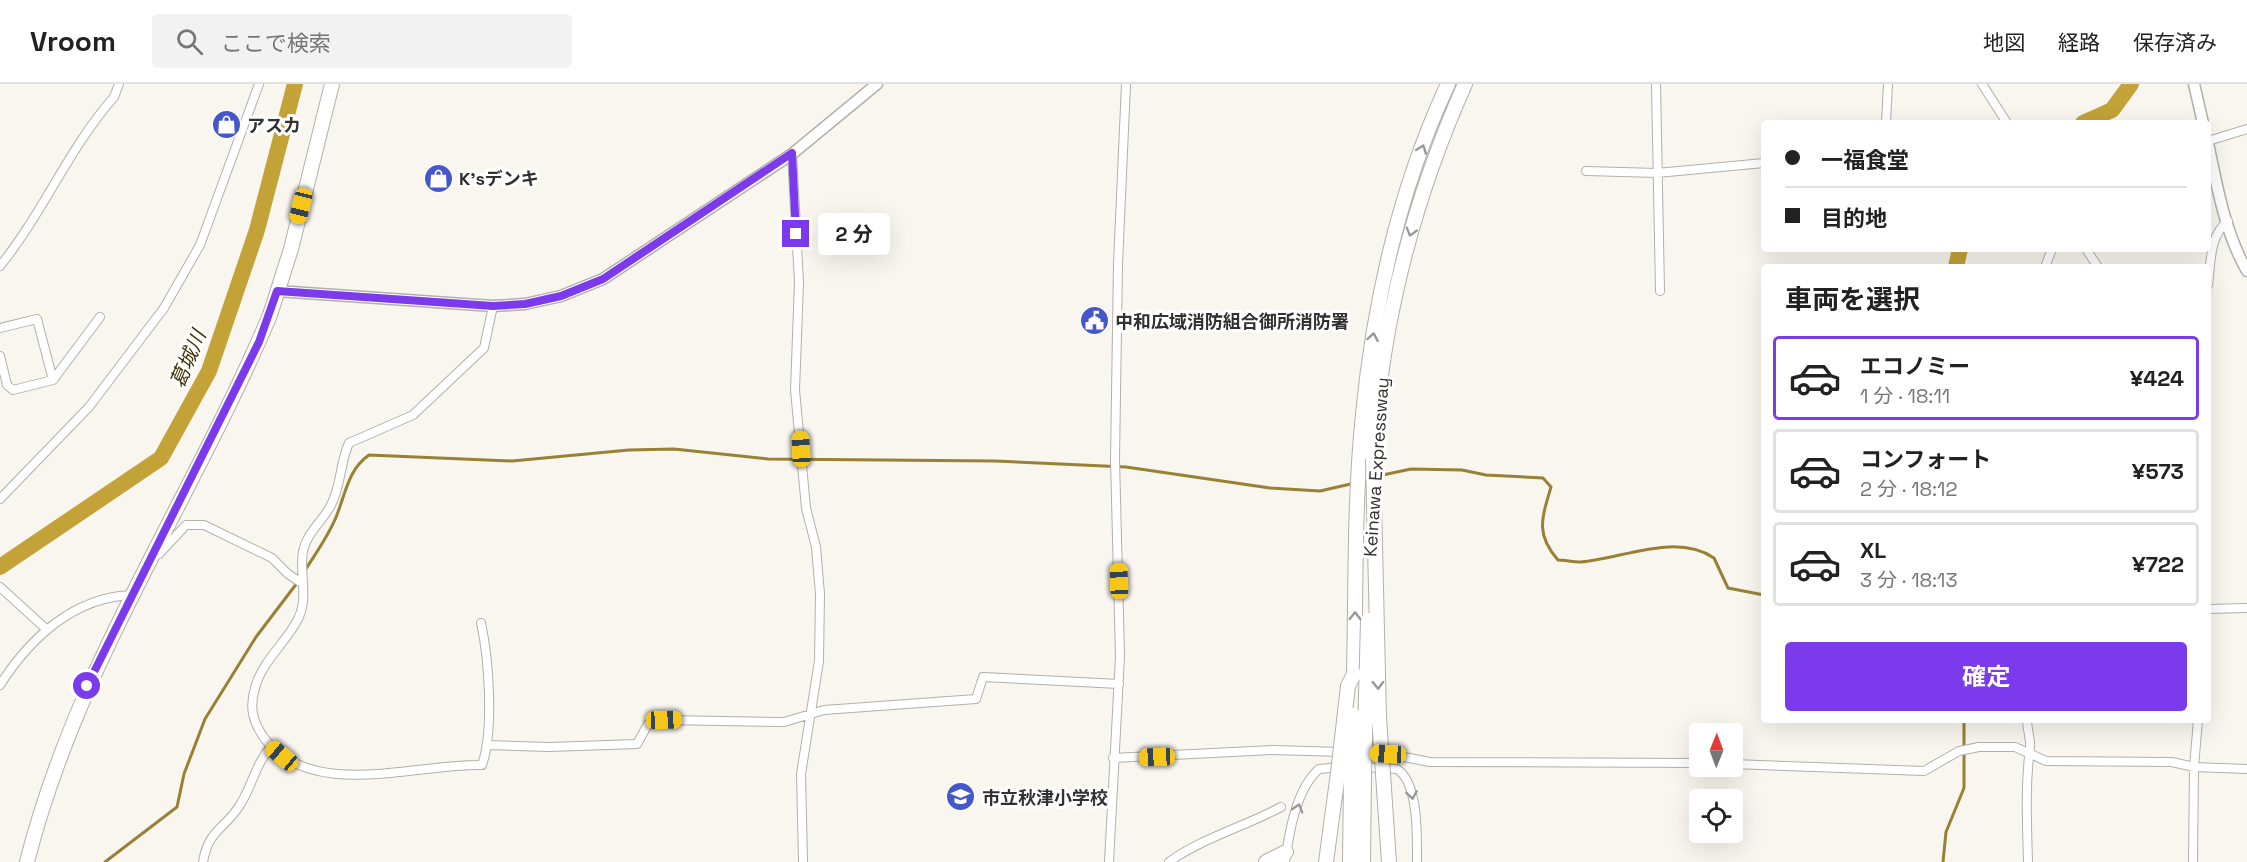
<!DOCTYPE html>
<html lang="ja">
<head>
<meta charset="utf-8">
<style>
  :root { --surface:#fff; --page:#f2f2f2; --text:#222; --muted:#767676; --line:#e0e0e0; --accent:#7c3aed }
  body { margin:0; font-family:"Space Grotesk","Noto Sans JP",sans-serif; background:var(--page); color:var(--text); height:100vh; display:flex; flex-direction:column; font-size:22px; white-space:nowrap }
  * { box-sizing:border-box; margin:0 }
  p { font-size:20px; color:var(--muted) }
  .icon { flex:none; width:33px; height:33px; fill:none; stroke:currentColor; stroke-width:2; stroke-linecap:round; stroke-linejoin:round }
  .map { position:relative; flex:1; overflow:hidden }
  .details { position:absolute; left:1761px; top:180px; width:450px; height:459px; display:flex; flex-direction:column; background:var(--surface); border-radius:6px; box-shadow:0 6px 24px #0002 }
  .details>* { flex:none }
  .top-card { position:absolute; left:1761px; top:36px; width:450px; height:132px; border-radius:6px; box-shadow:0 6px 24px #0002; display:grid; align-content:center; height:132px; padding:0 24px; background:var(--surface) }
  .needle { width:39px; rotate:1deg }
  .fabs { position:absolute; left:1689px; top:639px; display:grid; gap:12px }
  .fabs a { display:grid; place-items:center; width:54px; height:54px; border-radius:6px; background:var(--surface); box-shadow:0 6px 24px #0002; font-size:30px }
  .end { position:absolute; width:27px; height:27px; margin:-14px; border:8px solid #7c3aed; background:#fff; box-shadow:0 0 0 3px #fff }
  .from { border-radius:50% }
  .bubble { position:absolute; height:42px; border-radius:6px; background:var(--surface); box-shadow:0 6px 24px #0002; font-size:20px; font-weight:700; line-height:42px; text-align:center }
  .car { position:absolute; width:18px; height:36px; margin:-18px -9px; border-radius:8px; box-shadow:0 0 4px 2px #0007; background:linear-gradient(#f5c518 24%,#345 0 40%,#f5c518 0 76%,#345 0 86%,#f5c518 0) }
  .top-card b { display:flex; align-items:center; gap:21px; height:57px; font-size:22px }
  .top-card b+b { border-top:2px solid var(--line) }
  .top-card i { width:15px; height:15px; background:var(--text) }
  ul { padding:0; list-style:none }
  li { display:flex; align-items:center; gap:18px; height:84px; margin:0 12px 9px; padding:0 12px; border:3px solid var(--line); border-radius:6px }
  li div { flex:1 }
  li b { display:block; font-size:22px }
  li em { font-style:normal; font-weight:700 }
  li.selected { border-color:var(--accent) }
  li>.icon { width:54px; height:54px; stroke-width:1.5 }
  h2 { padding:0 24px; font-size:27px; line-height:72px }
  .cta { display:flex; gap:12px; margin-top:auto; padding:12px 24px }
  .cta a { flex:1; height:69px; border-radius:6px; background:var(--accent); color:#fff; font-size:24px; font-weight:700; line-height:69px; text-align:center }
  header { display:flex; align-items:center; gap:36px; box-sizing:border-box; height:84px; padding:0 30px; background:var(--surface); border-bottom:2px solid var(--line) }
  header strong { font-size:28px }
  nav { display:flex; gap:33px; margin-inline-start:auto; font-size:21px }
  .search { width:420px; height:54px; background:var(--page); display:flex; align-items:center; gap:15px; box-sizing:border-box; padding:0 21px; border-radius:6px; color:var(--muted); font-size:22px }
  .map>svg:first-child { display:block }
  .lines { fill:none; stroke-linecap:round; stroke-linejoin:round }
  .stream { stroke:#988035; stroke-width:3 }
  .river { stroke:#c3a237; stroke-width:16 }
  .street-casing { stroke:#b2b0a9; stroke-width:10 }
  .secondary-casing { stroke:#b2b0a9; stroke-width:13 }
  .highway-casing { stroke:#b2b0a9; stroke-width:16 }
  .street { stroke:#fff; stroke-width:8 }
  .secondary { stroke:#fff; stroke-width:10 }
  .highway { stroke:#fff; stroke-width:14 }
  .highway-bridge-casing { stroke:#b2b0a9; stroke-width:16; stroke-linecap:butt }
  .highway-bridge { stroke:#fff; stroke-width:14 }
  .oneway { stroke:#989897 }
  .route { stroke:#7c3aed; stroke-width:8 }
  .labels { text-anchor:middle; dominant-baseline:central; stroke-width:6; stroke-linejoin:round; paint-order:stroke }
  .poi-label { font-size:18px; font-weight:bold; fill:#32312f; stroke:#fff; text-anchor:start }
  .street-label { font-size:18px; fill:#32312f; stroke:#fff }
  .water-label { font-size:20px; font-style:italic; fill:#3e3002; stroke:#fff }
</style>
</head>
<body>
<header>
<strong>Vroom</strong>
<div class="search"><svg class="icon" aria-label="search" viewBox="0 0 24 24"><circle cx="10" cy="10" r="6"/><path d="M15 15l6 6"/></svg>ここで検索</div>
<nav><a>地図</a><a>経路</a><a>保存済み</a></nav>
</header>
<div class="map">
<svg width="2247" height="778" viewBox="0 0 2247 778">
  <rect width="100%" height="100%" fill="#f9f6ef"/>
  <g class="lines">
    <path class="stream" d="M1378,392L1411,385L1462,386L1486,391L1543,394L1551,403C1542,434 1535,450 1558,476C1565,476 1573,478 1581,478C1621,475 1676,448 1714,474L1728,504L1764,511
      M304,488C315,470 331,449 338,428C346,407 349,385 369,371L512,377L629,366L674,365L768,375L995,377L1126,383L1270,404L1320,407L1355,399
      M105,778L177,723L184,690L205,635L256,553L297,499
      M1943,778L1946,748L1964,704V636"/>
    <path class="river" d="M2083,39L2112,26L2131,0
      M1956,183L1960,165
      M0,483L161,374L209,287L257,146L295,0"/>
    <defs>
      <path id="street" d="M1656,0L1660,207
        M1982,0L2007,39
        M1886,39L1888,0
        M2208,57L2247,45
        M792,70L799,198L795,306L806,424L816,463L820,510L819,577L801,690L803,778
        M1586,87L1657,89L1764,79
        M2086,165L2098,183
        M0,182C43,129 69,64 114,13L119,0
        M2045,183L2052,165
        M2208,201C2211,178 2209,152 2228,137
        M0,244L37,235L53,296L13,306L7,301L0,272
        M53,296L100,233
        M0,415L89,323L164,224L200,161L259,0
        M159,470L186,441H204L272,474L288,490L303,500
        M0,503L45,544
        M2208,525L2247,524
        M481,539C489,575 494,647 482,681C418,679 312,717 265,655C253,639 249,624 255,604C262,577 286,559 298,535C309,513 299,489 303,467C307,448 323,437 331,421C341,403 340,378 349,359L413,331L484,264L493,222
        M0,601C30,554 74,513 132,511
        M2027,636C2027,645 2031,656 2030,664C2025,702 2027,740 2028,778
        M489,661L549,663L637,660L648,640L664,636L784,638L824,626L976,615L983,593L1119,600
        M1363,669L1388,670L1430,678L1700,679
        M1113,674L1272,666L1342,668
        M1732,680L1924,687L1959,667L1979,663H2015L2046,677L2172,678L2194,683L2247,685
        M1363,683L1397,685C1419,699 1417,753 1417,778
        M203,778C208,746 225,745 240,721C252,702 256,679 271,663
        M1109,778L1120,572L1115,375L1118,180L1126,0
        M1169,778C1200,755 1246,742 1281,723
        M1285,778C1289,749 1296,705 1319,685L1342,683
        M2193,778L2194,683L2198,636"/>
      <path id="secondary" d="M2194,0L2203,39
        M2208,59C2217,102 2225,149 2247,187
        M277,207L493,222L525,220L561,212L603,195L792,70L877,0"/>
      <path id="highway" d="M1373,375C1380,245 1412,119 1465,0
        M1354,590C1356,504 1354,416 1363,330C1374,217 1400,103 1448,0
        M1383,690L1389,778
        M27,778C77,580 192,416 270,231L291,165L332,0
        M1266,778L1286,768
        M1326,778L1338,689
        M1350,778L1351,690
        M1363,778L1364,690"/>
    </defs>
    <use href="#street" class="street-casing"/>
    <use href="#secondary" class="secondary-casing"/>
    <use href="#highway" class="highway-casing"/>
    <use href="#street" class="street"/>
    <use href="#secondary" class="secondary"/>
    <use href="#highway" class="highway"/>
    <defs>
      <path id="highway-bridge" d="M1373,375L1379,633L1383,690
        M1338,689L1348,602L1354,590
        M1351,690L1353,631
        M1364,690L1368,536"/>
    </defs>
    <use href="#highway-bridge" class="highway-bridge-casing"/>
    <use href="#highway-bridge" class="highway-bridge"/>
  </g>
  <defs><path id="oneway-chevron" d="M-2-3.5L2.5 0L-2 3.5" fill="none" stroke-width="1.6" stroke-linecap="round" stroke-linejoin="round" transform="scale(1.5)"/></defs>
  <g class="oneway">
    <use href="#oneway-chevron" transform="translate(1422 65) rotate(-70)"/>
    <use href="#oneway-chevron" transform="translate(1411 148) rotate(106)"/>
    <use href="#oneway-chevron" transform="translate(1373 253) rotate(-80)"/>
    <use href="#oneway-chevron" transform="translate(1355 532) rotate(-89)"/>
    <use href="#oneway-chevron" transform="translate(1378 601) rotate(89)"/>
    <use href="#oneway-chevron" transform="translate(1412 711) rotate(81)"/>
    <use href="#oneway-chevron" transform="translate(1298 724) rotate(-73)"/>
  </g>
  <g class="lines">
    <path class="route" d="M87,602L259,258L277,207L493,222L525,220L561,212L603,195L792,69L796,150"/>
  </g>
  <defs>
    <symbol id="shop-disc" viewBox="-11 -11 22 22"><circle r="9.5" fill="#4458cc" stroke="#fff"/><path d="M-5-2.5h2.3a2.7 3.5 0 0 1 5.4 0H5L5.5 6h-11ZM-1.5-2.5h3a1.5 2.3 0 0 0-3 0Z" fill="#fff"/></symbol>
    <symbol id="civic-disc" viewBox="-11 -11 22 22"><circle r="9.5" fill="#4458cc" stroke="#fff"/><path d="M-.6-6.5H3V-4.5H.6V-3L4-1V1h2V6H-6V1h2V-1L-.6-3ZM-1.2 2.5V6h2.4V2.5Z" fill="#fff"/></symbol>
    <symbol id="school-disc" viewBox="-11 -11 22 22"><circle r="9.5" fill="#4458cc" stroke="#fff"/><path d="M0-5L7-2L0 1L-7-2ZM-4 1L0 2.5L4 1V4Q0 6-4 4Z" fill="#fff"/></symbol>
  </defs>
  <g fill-rule="evenodd">
    <use href="#shop-disc" x="210" y="24" width="33" height="33"/>
    <use href="#shop-disc" x="422" y="78" width="33" height="33"/>
    <use href="#civic-disc" x="1078" y="220" width="33" height="33"/>
    <use href="#school-disc" x="944" y="696" width="33" height="33"/>
  </g>
  <g class="labels">
    <g class="poi-label">
      <text x="247" y="41">アスカ</text>
      <text x="459" y="94">K'sデンキ</text>
      <text x="1115" y="237">中和広域消防組合御所消防署</text>
      <text x="982" y="713">市立秋津小学校</text>
    </g>
    <g class="street-label">
      <text transform="translate(1376 383) rotate(-86)">Keinawa Expressway</text>
    </g>
    <g class="water-label">
      <text transform="translate(188 275) rotate(-67)">葛城川</text>
    </g>
  </g>
</svg>
<div class="fabs">
<a><svg class="needle" viewBox="-14 -14 28 28"><path d="M0-13l5 13h-10z" fill="#e53935"/><path d="M0 13l5-13h-10z" fill="#767676"/></svg></a>
<a><svg class="icon" aria-label="locate" viewBox="0 0 24 24"><circle cx="12" cy="12" r="6"/><path d="M12 2v4M12 18v4M2 12h4M18 12h4"/></svg></a>
</div>
<i class="end from" style="left:87px;top:602px"></i>
<i class="end" style="left:796px;top:150px"></i>
<div class="bubble" style="left:818px;top:129px;width:72px">2 分</div>
<i class="car" style="left:301px;top:122px;rotate:194deg"></i>
<i class="car" style="left:801px;top:365px;rotate:357deg"></i>
<i class="car" style="left:1119px;top:497px;rotate:358deg"></i>
<i class="car" style="left:664px;top:636px;rotate:88deg"></i>
<i class="car" style="left:1388px;top:670px;rotate:273deg"></i>
<i class="car" style="left:282px;top:672px;rotate:310deg"></i>
<i class="car" style="left:1157px;top:673px;rotate:268deg"></i>
<div class="top-card">
<b><i class="from"></i>一福食堂</b>
<b><i></i>目的地</b>
</div>
<section class="details">
<h2>車両を選択</h2>
<ul>
<li class="selected"><svg class="icon" aria-label="car" viewBox="0 0 24 24"><path d="M5 17H2v-5l4-1 3-4h7l3 4 3 1v5h-3M9 17h6M6 11h13"/><circle cx="7" cy="17" r="2"/><circle cx="17" cy="17" r="2"/></svg><div><b>エコノミー</b><p>1 分 · 18:11</p></div><em>¥424</em></li>
<li><svg class="icon" aria-label="car" viewBox="0 0 24 24"><path d="M5 17H2v-5l4-1 3-4h7l3 4 3 1v5h-3M9 17h6M6 11h13"/><circle cx="7" cy="17" r="2"/><circle cx="17" cy="17" r="2"/></svg><div><b>コンフォート</b><p>2 分 · 18:12</p></div><em>¥573</em></li>
<li><svg class="icon" aria-label="car" viewBox="0 0 24 24"><path d="M5 17H2v-5l4-1 3-4h7l3 4 3 1v5h-3M9 17h6M6 11h13"/><circle cx="7" cy="17" r="2"/><circle cx="17" cy="17" r="2"/></svg><div><b>XL</b><p>3 分 · 18:13</p></div><em>¥722</em></li>
</ul>
<div class="cta"><a>確定</a></div>
</section>
</div>
</body>
</html>
